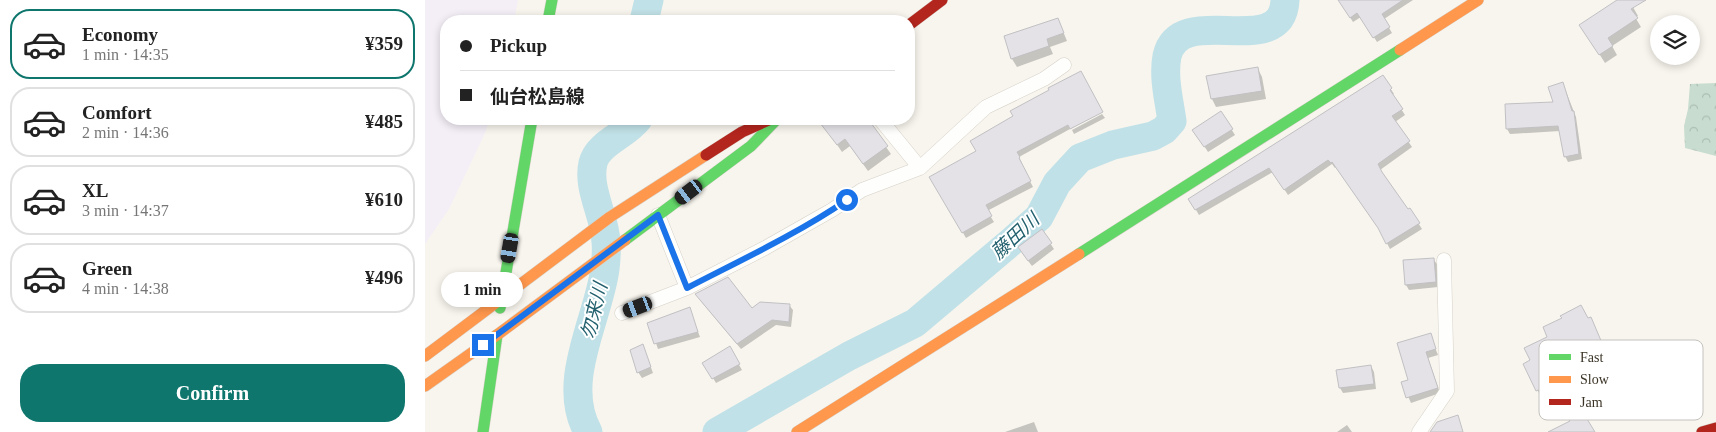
<!DOCTYPE html>
<html lang="en">
<head>
<meta charset="utf-8">
<style>
  :root { --surface:#fff; --page:#f6f6f6; --text:#222; --muted:#767676; --line:#e0e0e0; --accent:#0f766e }
  body { margin:0; font-family:"Times New Roman","Noto Sans JP",serif; background:var(--page); color:var(--text); height:100vh; display:flex; flex-direction:column; font-size:19px; white-space:nowrap }
  * { box-sizing:border-box; margin:0 }
  p { font-size:16px; color:var(--muted) }
  .icon { flex:none; width:28px; height:28px; fill:none; stroke:currentColor; stroke-width:2; stroke-linecap:round; stroke-linejoin:round }
  .map { position:relative; flex:1; overflow:hidden }
  .sheet { display:flex; flex-direction:column; background:var(--surface); width:425px }
  .sheet>* { flex:none }
  .hud { position:absolute; left:15px; top:15px; width:475px; height:110px; border-radius:20px; box-shadow:0 2px 8px #0003; display:grid; align-content:center; height:110px; padding:0 20px; background:var(--surface) }
  .buttons { position:absolute; left:1225px; top:15px; display:grid; gap:10px }
  .buttons a { display:grid; place-items:center; width:50px; height:50px; border-radius:50%; background:var(--surface); box-shadow:0 2px 8px #0003; font-size:25px }
  .end { position:absolute; width:22px; height:22px; margin:-11px; border:6px solid #1a73e8; background:#fff; box-shadow:0 0 0 2px #fff }
  .from { border-radius:50% }
  .bubble { position:absolute; height:35px; border-radius:18px; background:var(--surface); box-shadow:0 2px 8px #0003; font-size:16px; font-weight:600; line-height:35px; text-align:center }
  .car { position:absolute; width:15px; height:30px; margin:-15px -8px; border-radius:6px; box-shadow:0 0 4px 1px #0007; background:linear-gradient(#222 24%,#8ab4d8 0 40%,#222 0 76%,#8ab4d8 0 86%,#222 0) }
  .hud b { display:flex; align-items:center; gap:18px; height:48px; font-size:19px }
  .hud b+b { border-top:1px solid var(--line) }
  .hud i { width:12px; height:12px; background:var(--text) }
  ul { padding:9px 0 0; list-style:none }
  li { display:flex; align-items:center; gap:15px; height:70px; margin:0 10px 8px; padding:0 10px; border:2px solid var(--line); border-radius:20px }
  li div { flex:1 }
  li b { display:block; font-size:19px }
  li em { font-style:normal; font-weight:600 }
  li.current { border-color:var(--accent) }
  li>.icon { width:45px; height:45px; stroke-width:1.5 }
  .action { display:flex; gap:10px; margin-top:auto; padding:10px 20px }
  .action a { flex:1; height:58px; border-radius:20px; background:var(--accent); color:#fff; font-size:20px; font-weight:600; line-height:58px; text-align:center }
  main { display:flex; flex:1; min-height:0 }
  .map>svg:first-child { display:block }
  .commercial { fill:#f4eef7 }
  .forest { fill:url(#forest-crowns) }
  .shadow { fill:#0003 }
  .lines { fill:none; stroke-linecap:round; stroke-linejoin:round }
  .river { stroke:#c0e1e7; stroke-width:29 }
  .building { fill:#e4e2e6; stroke:#c1c0c3 }
  .street-casing { stroke:#d6d1c8; stroke-width:15 }
  .fast-casing { stroke:#d6d1c8; stroke-width:12 }
  .slow-casing { stroke:#d6d1c8; stroke-width:12 }
  .jam-casing { stroke:#d6d1c8; stroke-width:12 }
  .street { stroke:#fefefc; stroke-width:14 }
  .fast { stroke:#63d668; stroke-width:11 }
  .slow { stroke:#ff974d; stroke-width:11 }
  .jam { stroke:#b3261e; stroke-width:11 }
  .route { stroke:#1a73e8; stroke-width:6 }
  .labels { text-anchor:middle; dominant-baseline:central; stroke-width:4; stroke-linejoin:round; paint-order:stroke }
  .water-label { font-size:19px; font-style:italic; fill:#22606e; stroke:#fff }
  .key { fill:#fff; stroke:#c4c2be; stroke-width:1 }
  .key-label { font-size:14px; fill:#3b3427 }
</style>
</head>
<body>
<main>
<section class="sheet">
<ul>
<li class="current"><svg class="icon" aria-label="car" viewBox="0 0 24 24"><path d="M5 17H2v-5l4-1 3-4h7l3 4 3 1v5h-3M9 17h6M6 11h13"/><circle cx="7" cy="17" r="2"/><circle cx="17" cy="17" r="2"/></svg><div><b>Economy</b><p>1 min · 14:35</p></div><em>¥359</em></li>
<li><svg class="icon" aria-label="car" viewBox="0 0 24 24"><path d="M5 17H2v-5l4-1 3-4h7l3 4 3 1v5h-3M9 17h6M6 11h13"/><circle cx="7" cy="17" r="2"/><circle cx="17" cy="17" r="2"/></svg><div><b>Comfort</b><p>2 min · 14:36</p></div><em>¥485</em></li>
<li><svg class="icon" aria-label="car" viewBox="0 0 24 24"><path d="M5 17H2v-5l4-1 3-4h7l3 4 3 1v5h-3M9 17h6M6 11h13"/><circle cx="7" cy="17" r="2"/><circle cx="17" cy="17" r="2"/></svg><div><b>XL</b><p>3 min · 14:37</p></div><em>¥610</em></li>
<li><svg class="icon" aria-label="car" viewBox="0 0 24 24"><path d="M5 17H2v-5l4-1 3-4h7l3 4 3 1v5h-3M9 17h6M6 11h13"/><circle cx="7" cy="17" r="2"/><circle cx="17" cy="17" r="2"/></svg><div><b>Green</b><p>4 min · 14:38</p></div><em>¥496</em></li>
</ul>
<div class="action"><a>Confirm</a></div>
</section>
<div class="map">
<svg width="1291" height="432" viewBox="0 0 1291 432">
  <defs>
    <pattern id="forest-crowns" width="20" height="18" patternUnits="userSpaceOnUse" patternTransform="scale(1.25)"><rect width="20" height="18" fill="#c8ddcf"/><path d="M2 6a3 3 0 1 1 6 0M12 15a3 3 0 1 1 6 0" fill="none" stroke="#adbeb2"/></pattern>
  </defs>
  <rect width="100%" height="100%" fill="#f8f5ee"/>
  <path class="commercial" d="M0,0H93L89,21H21V119H65L60,133L24,209L0,244Z"/>
  <path class="forest" d="M1291,83V156L1260,148L1259,126L1263,109L1265,84Z"/>
  <path class="shadow" d="M914,0H988L959,19L967,33L952,42L936,17L928,22Z
    M1194,0H1204L1213,16L1210,17L1216,27L1187,46L1192,55L1180,63L1161,33Z
    M633,19L642,41L625,47L628,54L592,67L587,59L580,37Z
    M833,69L837,77L841,99L791,107L787,99L783,77Z
    M958,77L969,94L967,95L980,115L970,122L987,147L955,170L983,210L984,209L997,229L965,249L956,232L911,167L910,168L907,164L863,195L848,172L774,215L765,200Z
    M1138,84L1151,117L1157,159L1143,162L1140,156L1135,131L1085,134L1082,129L1130,103Z
    M676,112L594,157L597,163L596,164L608,187L562,211L569,222L541,238L506,177Z
    M796,113L810,135L783,152L769,130Z
    M677,114L680,118L649,134L647,130Z
    M399,119H441L466,154L443,171L425,146L417,152L396,121Z
    M617,231L629,249L607,266L597,253Z
    M1008,259L1012,264L1013,287L984,290L981,285Z
    M275,300L327,310L364,305L368,310L366,327L351,325L316,349Z
    M264,308L275,337L233,349L224,323Z
    M1163,320L1169,326L1194,383L1188,387L1199,407L1186,414L1165,376L1117,397L1112,390Z
    M1005,335L1013,355L1003,358L1015,393L986,403L977,383L985,381Z
    M218,346L228,373L217,378L213,372Z
    M304,348L317,370L291,383L279,363Z
    M946,366L949,372L951,389L918,393L915,388Z
    M609,422L613,432H580Z
    M922,425L927,432H912Z"/>
  <g class="lines">
    <path class="river" d="M219,21L224,0
      M163,432C135,382 173,320 180,269C181,260 182,251 181,242C180,216 162,189 168,163C173,143 201,135 213,119
      M292,432L424,356L490,323L587,241L614,217L632,183L655,158L688,145L728,136L739,130L747,121C744,100 738,77 742,56C755,0 857,63 860,0"/>
  </g>
  <path class="building" d="M913,0H978L957,14L965,27L948,38L932,13L925,18Z
    M1192,0H1221L1206,9L1213,18L1183,38L1188,46L1174,55L1154,25Z
    M633,18L639,33L622,39L624,46L586,59L579,36Z
    M833,67L837,91L786,99L781,76Z
    M656,71L678,112L645,129L643,125L592,152L595,157L594,158L606,181L561,205L567,216L537,233L504,177L551,151L545,141L588,116L585,111L624,90L623,88Z
    M958,75L967,88L965,90L978,109L967,116L985,141L953,164L957,172L983,209L985,208L995,223L961,244L953,228L907,162L906,163L903,160L859,190L844,168L770,210L763,199Z
    M1138,82L1147,111H1149L1154,154L1139,157L1133,126L1081,129L1080,104L1128,102L1123,87Z
    M796,111L808,129L779,147L767,130Z
    M392,119H443L463,146L438,164L420,139L412,145Z
    M617,229L627,243L603,261L593,247Z
    M1009,258L1011,282L980,285L978,260Z
    M303,277L327,308L335,302L365,304L364,322L347,320L312,344L270,294Z
    M1156,305L1163,318L1166,317L1191,376L1185,379L1196,399L1181,408L1160,370L1111,391L1098,364L1105,360L1099,348L1122,337L1118,327L1137,318L1135,316Z
    M265,307L273,332L229,344L222,323Z
    M1006,333L1011,349L1001,352L1013,388L981,398L976,382L983,380L972,343Z
    M218,344L226,367L212,373L205,350Z
    M305,346L315,364L287,379L277,363Z
    M946,365L949,384L914,388L911,370Z
    M1156,409L1170,432H1123L1145,421L1143,418Z
    M1033,415L1038,432H1005L1012,422Z"/>
  <g class="lines">
    <defs>
      <path id="street" d="M455,119L495,168
        M233,215L262,288
        M197,313L262,288L340,248L407,210L437,190L495,168L561,107L619,79L639,65
        M994,432L1022,391L1019,260"/>
      <path id="fast" d="M123,21L127,0
        M200,240L326,146L352,119
        M654,254L975,50
        M75,308L107,119
        M58,432L72,335"/>
      <path id="slow" d="M975,50L1053,0
        M0,356L185,217L281,155
        M0,386L72,335L200,240
        M372,432L654,254"/>
      <path id="jam" d="M484,25L517,0
        M281,155L317,132L346,119
        M1277,432L1291,428"/>
    </defs>
    <use href="#street" class="street-casing"/>
    <use href="#fast" class="fast-casing"/>
    <use href="#slow" class="slow-casing"/>
    <use href="#jam" class="jam-casing"/>
    <use href="#street" class="street"/>
    <use href="#fast" class="fast"/>
    <use href="#slow" class="slow"/>
    <use href="#jam" class="jam"/>
  </g>
  <g class="lines">
    <path class="route" d="M58,345L233,215L262,288C316,260 372,234 422,200"/>
  </g>
  <g class="labels">
    <g class="water-label">
      <text transform="translate(590 236) rotate(-43)">藤田川</text>
      <text transform="translate(169 311) rotate(-76)">勿来川</text>
    </g>
  </g>
  <rect x="1114" y="340" width="164" height="80" rx="8" class="key"/>
  <rect x="1124" y="354" width="22" height="6" fill="#63d668"/>
  <rect x="1124" y="376" width="22" height="7" fill="#ff974d"/>
  <rect x="1124" y="399" width="22" height="6" fill="#b3261e"/>
  <g class="key-label">
    <text x="1155" y="362">Fast</text>
    <text x="1155" y="384">Slow</text>
    <text x="1155" y="407">Jam</text>
  </g>
</svg>
<div class="buttons">
<a><svg class="icon" aria-label="layers" viewBox="0 0 24 24"><path d="M12 4l9 5-9 5-9-5zM3 14l9 5 9-5"/></svg></a>
</div>
<i class="end from" style="left:422px;top:200px"></i>
<i class="end" style="left:58px;top:345px"></i>
<div class="bubble" style="left:16px;top:272px;width:82px">1 min</div>
<i class="car" style="left:264px;top:192px;rotate:233deg"></i>
<i class="car" style="left:85px;top:248px;rotate:190deg"></i>
<i class="car" style="left:213px;top:307px;rotate:249deg"></i>
<div class="hud">
<b><i class="from"></i>Pickup</b>
<b><i></i>仙台松島線</b>
</div>
</div>
</main>
</body>
</html>
